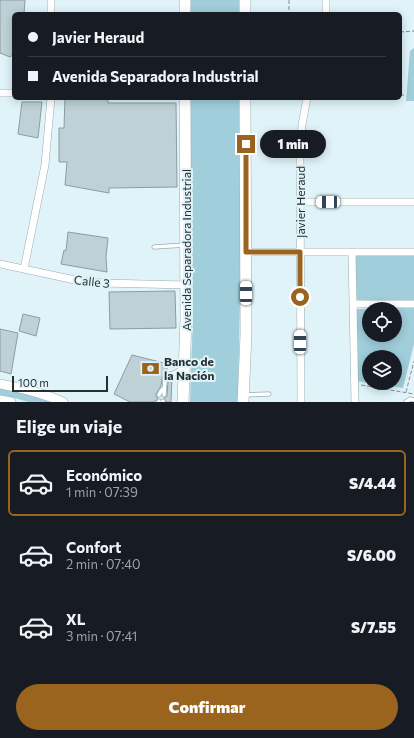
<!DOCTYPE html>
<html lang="es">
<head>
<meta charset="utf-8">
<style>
  :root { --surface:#171b24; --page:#20242c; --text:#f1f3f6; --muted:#9ea1a6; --line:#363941; --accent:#9a631e }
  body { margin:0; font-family:Commissioner,sans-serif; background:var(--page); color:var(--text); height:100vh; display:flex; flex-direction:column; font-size:15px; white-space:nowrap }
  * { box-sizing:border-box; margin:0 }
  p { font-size:13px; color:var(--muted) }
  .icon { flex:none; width:22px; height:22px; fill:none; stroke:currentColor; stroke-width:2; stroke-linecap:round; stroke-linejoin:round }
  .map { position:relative; height:402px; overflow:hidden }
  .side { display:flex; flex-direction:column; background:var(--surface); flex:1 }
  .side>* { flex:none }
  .guide { position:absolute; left:12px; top:12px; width:390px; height:88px; border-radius:6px; box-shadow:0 2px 10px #0003; display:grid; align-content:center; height:88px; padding:0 16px; background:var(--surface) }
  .fabs { position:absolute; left:362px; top:302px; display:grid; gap:8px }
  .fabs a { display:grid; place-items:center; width:40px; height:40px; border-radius:50%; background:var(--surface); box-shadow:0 2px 10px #0003; font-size:20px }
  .scale { position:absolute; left:12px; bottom:10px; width:96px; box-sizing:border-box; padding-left:4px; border:2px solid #272e31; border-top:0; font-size:11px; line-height:14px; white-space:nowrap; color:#272e31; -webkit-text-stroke:3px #dff3f8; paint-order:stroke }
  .end { position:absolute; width:18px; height:18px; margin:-9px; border:5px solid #9a631e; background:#fff; box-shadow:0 0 0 2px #fff }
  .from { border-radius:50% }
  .bubble { position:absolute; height:28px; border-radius:14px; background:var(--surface); box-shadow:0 2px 10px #0003; font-size:13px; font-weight:800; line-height:28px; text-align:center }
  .car { position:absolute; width:12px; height:24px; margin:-12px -6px; border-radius:5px; box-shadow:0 0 3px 1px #0007; background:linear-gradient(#fff 24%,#345 0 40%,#fff 0 76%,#345 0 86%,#fff 0) }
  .guide b { display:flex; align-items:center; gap:14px; height:38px; font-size:15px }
  .guide b+b { border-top:1px solid var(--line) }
  .guide i { width:10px; height:10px; background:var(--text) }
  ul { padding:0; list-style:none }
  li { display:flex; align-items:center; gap:12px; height:66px; margin:0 8px 6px; padding:0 8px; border:2px solid transparent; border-radius:6px }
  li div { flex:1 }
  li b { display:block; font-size:15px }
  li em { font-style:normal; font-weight:800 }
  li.selected { border-color:var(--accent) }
  li>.icon { width:36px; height:36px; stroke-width:1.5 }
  h2 { padding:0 16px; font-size:18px; line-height:48px }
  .primary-button { display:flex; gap:8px; margin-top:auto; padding:8px 16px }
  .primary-button a { flex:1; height:46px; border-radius:24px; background:var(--accent); color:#fff; font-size:16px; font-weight:800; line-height:46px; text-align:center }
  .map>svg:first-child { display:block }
  .green { fill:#a0cedb; fill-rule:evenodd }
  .building { fill:#bed1d6; stroke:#8b9da2 }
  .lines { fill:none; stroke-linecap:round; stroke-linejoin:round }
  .service-casing { stroke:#9aadb2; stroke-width:5 }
  .minor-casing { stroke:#9aadb2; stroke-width:8 }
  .tertiary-casing { stroke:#9aadb2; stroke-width:10 }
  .secondary-casing { stroke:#9aadb2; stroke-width:12 }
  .path { stroke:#849195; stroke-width:1; stroke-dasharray:4 2; stroke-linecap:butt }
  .service { stroke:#fff; stroke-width:3.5 }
  .minor { stroke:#fff; stroke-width:7 }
  .tertiary { stroke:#fff; stroke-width:9 }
  .secondary { stroke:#fff; stroke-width:11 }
  .route { stroke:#9a631e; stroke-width:5 }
  .labels { text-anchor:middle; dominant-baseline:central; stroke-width:4; stroke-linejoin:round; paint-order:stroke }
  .street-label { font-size:12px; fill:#272e31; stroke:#dff3f8 }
  .poi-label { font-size:12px; font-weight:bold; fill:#272e31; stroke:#dff3f8; text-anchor:start }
</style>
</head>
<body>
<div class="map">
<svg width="414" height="402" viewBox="0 0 414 402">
  <rect width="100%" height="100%" fill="#dff3f8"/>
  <path class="green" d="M191,0H241V14H191Z
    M414,48V101H406L410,51Z
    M190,98H241L240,296L238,402H190L193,313L190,161Z
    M355,255H414V301L356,300Z
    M414,308V344L403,388L356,381L357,309ZM369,309H395V335H369ZM369,357H395V383H369Z
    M0,387L16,390L54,402H28L15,398L0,395Z"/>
  <path class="building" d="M0,0H25L24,14H14V54L10,57L0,53Z
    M65,98H108V103H176L177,187L109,188V193L65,185L67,162H59V128H64Z
    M22,102H42L38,138L18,134Z
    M68,232L108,238L106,257L107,272L61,264L64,250L66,251Z
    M175,291L176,328L110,329L109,292Z
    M23,314L40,318L36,336L19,331Z
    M0,329L18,333L11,374L0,371Z
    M132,355L168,364L166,373L162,378L161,386L156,394V396L158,398L156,401H154L153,402H130L114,394Z
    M171,378H172L171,402H166L164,398L167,396L168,381Z"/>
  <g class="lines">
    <defs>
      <path id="service" d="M154,247L185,245
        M167,378L170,374L174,373L182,368
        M159,395L161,391L164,388
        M164,395L165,379L167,376
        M244,395L269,394
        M159,402V401
        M163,402V401
        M406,402L410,399L414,400"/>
      <path id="minor" d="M51,14V0
        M326,14V0
        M0,93H14
        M300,202H414
        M246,252H414
        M352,252L355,402
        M0,264L75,280L103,283L186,285
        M24,269L45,165L51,98
        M353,304H414
        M301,402L300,153L302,125L307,98"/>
      <path id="tertiary" d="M0,384C21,388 43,393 63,402
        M0,400L11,402"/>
      <path id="secondary" d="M245,0V14
        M185,14V0
        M183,402L186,319L185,98
        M243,402L246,335L245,98"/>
    </defs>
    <use href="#service" class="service-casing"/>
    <use href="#minor" class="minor-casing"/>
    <use href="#tertiary" class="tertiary-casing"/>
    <use href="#secondary" class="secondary-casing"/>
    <path class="path" d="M289,0V14
      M400,32L414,31
      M400,95H406
      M361,385L414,394
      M406,392L414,361"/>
    <use href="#service" class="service"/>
    <use href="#minor" class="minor"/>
    <use href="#tertiary" class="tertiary"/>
    <use href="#secondary" class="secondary"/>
  </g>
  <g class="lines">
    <path class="route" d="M246,144V252H300V297"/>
  </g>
  <defs>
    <symbol id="bank-bare" viewBox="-9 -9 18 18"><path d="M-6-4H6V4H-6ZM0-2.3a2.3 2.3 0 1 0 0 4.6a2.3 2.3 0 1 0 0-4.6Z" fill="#9a631e" stroke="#dff3f8" stroke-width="2.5" paint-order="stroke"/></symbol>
  </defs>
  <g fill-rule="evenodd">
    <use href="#bank-bare" x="138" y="356" width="25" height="25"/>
  </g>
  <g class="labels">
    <g class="street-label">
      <text transform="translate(300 202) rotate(-90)">Javier Heraud</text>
      <text transform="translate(186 250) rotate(-90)">Avenida Separadora Industrial</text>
      <text transform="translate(92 281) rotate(6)">Calle 3</text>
    </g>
    <g class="poi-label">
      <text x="164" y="361">Banco de<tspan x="164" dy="14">la Nación</tspan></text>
    </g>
  </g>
</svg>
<div class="fabs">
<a><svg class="icon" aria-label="locate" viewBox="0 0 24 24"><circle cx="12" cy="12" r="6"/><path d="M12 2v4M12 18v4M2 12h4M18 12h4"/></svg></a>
<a><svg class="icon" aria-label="layers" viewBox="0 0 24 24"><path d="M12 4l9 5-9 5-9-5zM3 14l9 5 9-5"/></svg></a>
</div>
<div class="scale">100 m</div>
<i class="end from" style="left:300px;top:297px"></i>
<i class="end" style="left:246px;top:144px"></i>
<div class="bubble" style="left:260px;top:130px;width:66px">1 min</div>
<i class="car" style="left:328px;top:202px;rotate:270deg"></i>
<i class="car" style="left:246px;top:293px;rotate:0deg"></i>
<i class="car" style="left:300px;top:342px;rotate:0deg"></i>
<div class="guide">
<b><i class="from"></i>Javier Heraud</b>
<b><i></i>Avenida Separadora Industrial</b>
</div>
</div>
<section class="side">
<h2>Elige un viaje</h2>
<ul>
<li class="selected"><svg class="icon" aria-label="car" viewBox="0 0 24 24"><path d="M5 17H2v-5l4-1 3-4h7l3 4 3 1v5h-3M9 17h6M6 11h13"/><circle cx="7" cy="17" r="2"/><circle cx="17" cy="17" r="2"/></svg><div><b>Económico</b><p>1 min · 07:39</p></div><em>S/4.44</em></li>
<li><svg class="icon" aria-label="car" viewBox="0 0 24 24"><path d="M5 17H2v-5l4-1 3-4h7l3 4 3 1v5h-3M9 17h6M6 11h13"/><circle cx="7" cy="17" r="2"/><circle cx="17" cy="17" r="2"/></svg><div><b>Confort</b><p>2 min · 07:40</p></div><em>S/6.00</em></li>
<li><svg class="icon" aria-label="car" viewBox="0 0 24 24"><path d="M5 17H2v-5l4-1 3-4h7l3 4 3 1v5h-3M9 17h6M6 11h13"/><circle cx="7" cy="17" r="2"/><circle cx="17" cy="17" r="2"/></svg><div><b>XL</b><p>3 min · 07:41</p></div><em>S/7.55</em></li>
</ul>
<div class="primary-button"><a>Confirmar</a></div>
</section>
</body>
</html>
